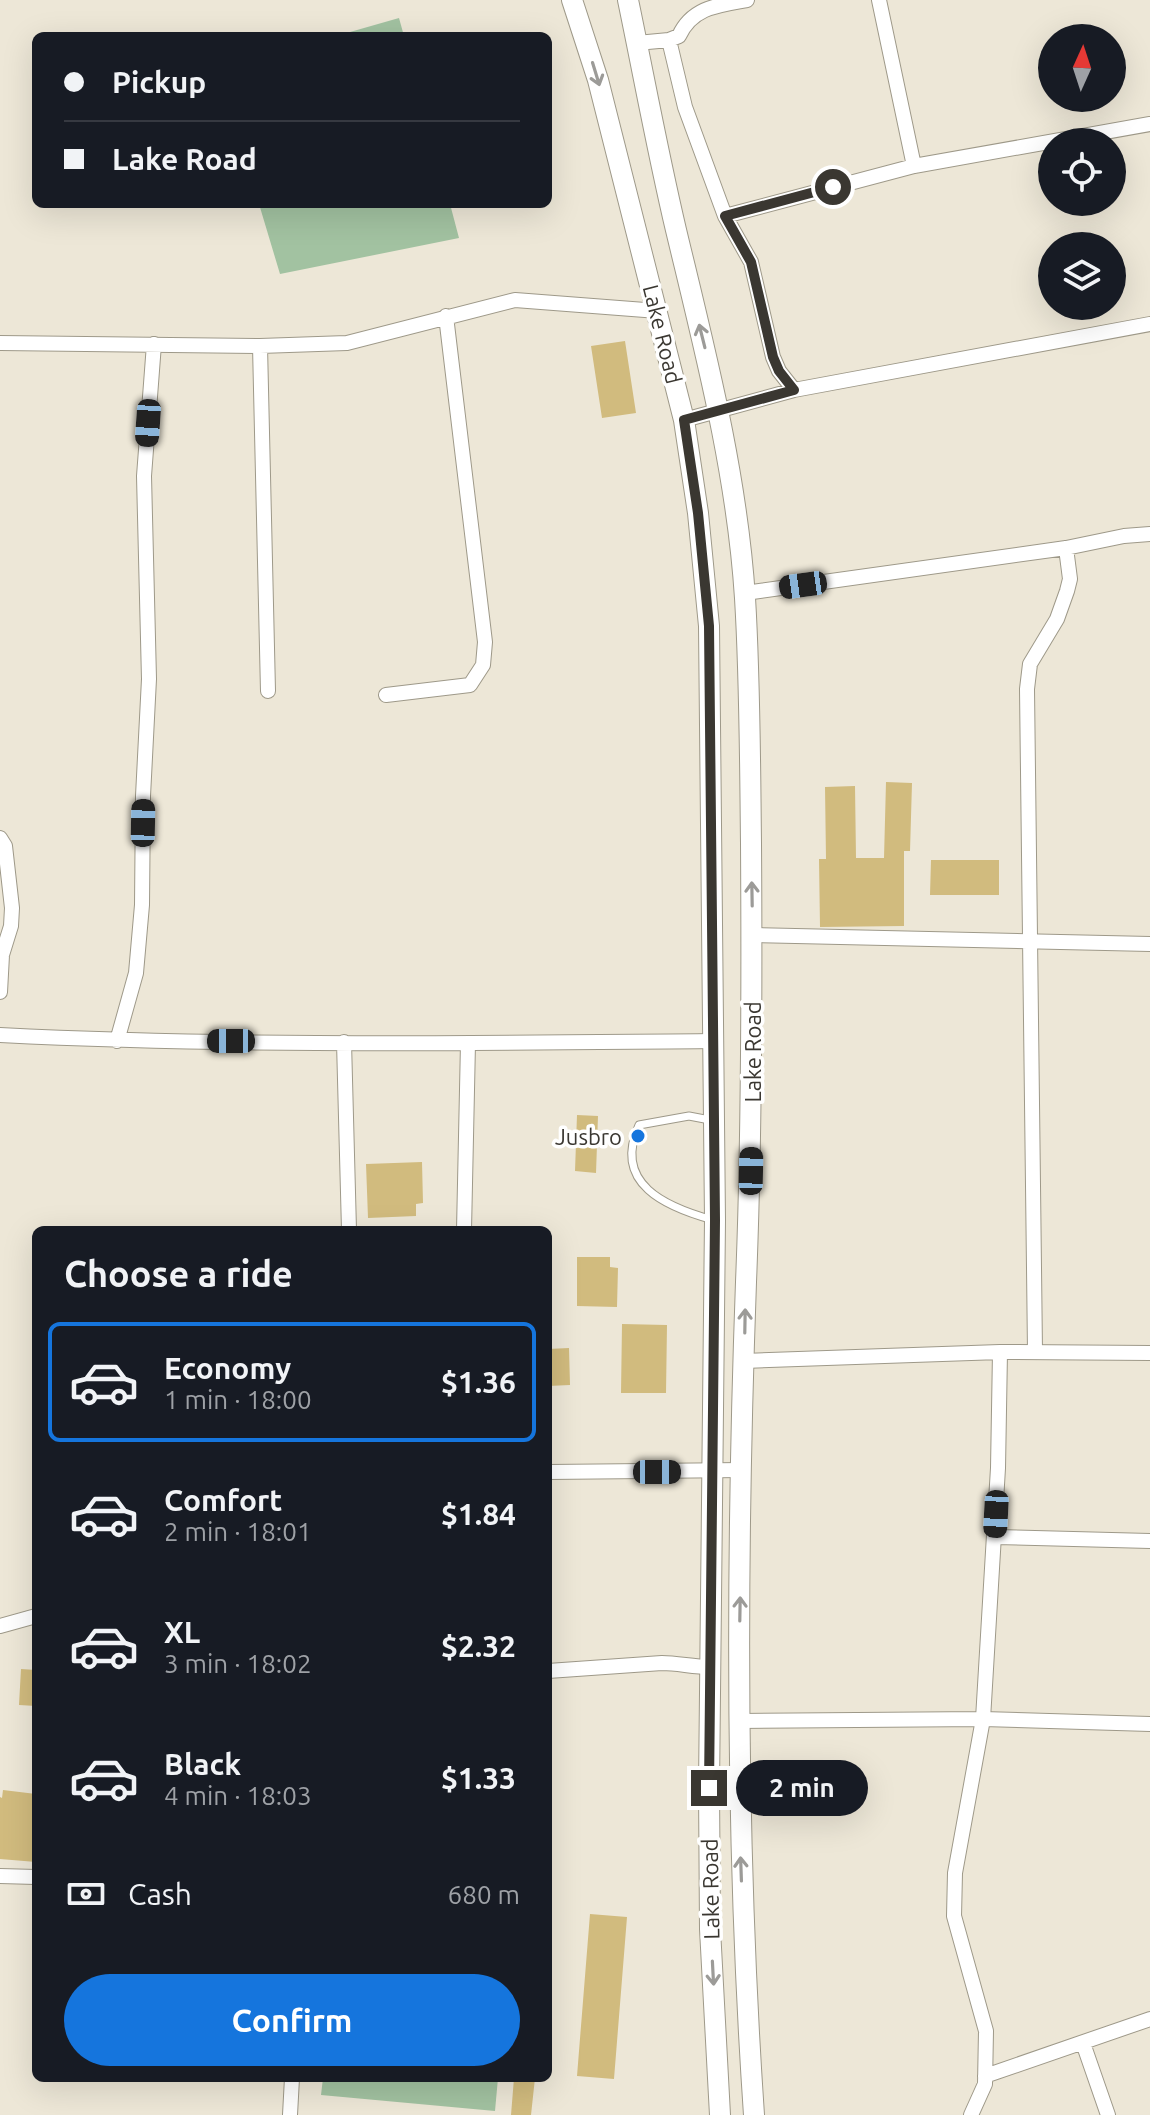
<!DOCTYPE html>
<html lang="en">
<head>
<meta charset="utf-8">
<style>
  :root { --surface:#171b24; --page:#20242c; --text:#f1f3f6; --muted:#9ea1a6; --line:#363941; --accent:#1575dd }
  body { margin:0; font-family:Ubuntu,sans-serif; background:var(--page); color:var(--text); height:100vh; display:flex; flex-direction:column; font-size:30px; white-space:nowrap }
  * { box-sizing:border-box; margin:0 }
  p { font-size:26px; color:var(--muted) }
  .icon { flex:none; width:44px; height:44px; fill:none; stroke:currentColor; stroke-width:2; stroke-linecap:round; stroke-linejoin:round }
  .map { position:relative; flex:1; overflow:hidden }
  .details { position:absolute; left:32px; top:1226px; width:520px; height:856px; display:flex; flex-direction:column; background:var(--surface); border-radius:12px; box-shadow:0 8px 32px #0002 }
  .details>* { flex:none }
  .guide { position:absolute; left:32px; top:32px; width:520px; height:176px; border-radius:12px; box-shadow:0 8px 32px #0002; display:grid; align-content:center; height:176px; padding:0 32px; background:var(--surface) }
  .needle { width:52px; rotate:3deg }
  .fabs { position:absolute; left:1038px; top:24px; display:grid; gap:16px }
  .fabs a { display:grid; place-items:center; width:88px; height:88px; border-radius:50%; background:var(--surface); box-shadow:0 8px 32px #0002; font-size:40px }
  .end { position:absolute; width:36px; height:36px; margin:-18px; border:10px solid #3a3731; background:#fff; box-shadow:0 0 0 4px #fff }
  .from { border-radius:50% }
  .bubble { position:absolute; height:56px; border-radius:28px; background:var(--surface); box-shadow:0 8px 32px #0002; font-size:26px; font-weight:700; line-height:56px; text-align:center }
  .car { position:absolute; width:24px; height:48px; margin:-24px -12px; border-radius:10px; box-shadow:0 0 6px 2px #0007; background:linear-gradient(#222 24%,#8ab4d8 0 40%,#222 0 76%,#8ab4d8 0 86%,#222 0) }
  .guide b { display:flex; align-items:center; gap:28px; height:76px; font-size:30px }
  .guide b+b { border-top:2px solid var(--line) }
  .guide i { width:20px; height:20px; background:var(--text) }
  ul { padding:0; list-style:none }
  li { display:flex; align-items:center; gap:24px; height:120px; margin:0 16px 12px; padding:0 16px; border:4px solid transparent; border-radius:12px }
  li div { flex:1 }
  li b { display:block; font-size:30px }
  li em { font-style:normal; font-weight:700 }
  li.on { border-color:var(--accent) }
  li>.icon { width:72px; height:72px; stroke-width:1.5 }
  h2 { padding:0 32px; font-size:36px; line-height:96px }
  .pay { display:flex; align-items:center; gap:20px; height:88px; padding:0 32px; font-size:30px }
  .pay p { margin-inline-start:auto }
  .cta { display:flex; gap:16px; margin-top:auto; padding:16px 32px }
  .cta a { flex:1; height:92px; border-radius:48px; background:var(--accent); color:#fff; font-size:32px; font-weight:700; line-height:92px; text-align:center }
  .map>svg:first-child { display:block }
  .green { fill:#a2c2a1 }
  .building { fill:#d1bb7e }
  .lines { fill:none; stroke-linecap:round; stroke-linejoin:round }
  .service-casing { stroke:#9e9989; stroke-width:9 }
  .minor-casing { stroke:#9e9989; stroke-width:16 }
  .secondary-casing { stroke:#9e9989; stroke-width:22 }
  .service { stroke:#fff; stroke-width:7 }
  .minor { stroke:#fff; stroke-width:14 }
  .secondary { stroke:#fff; stroke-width:20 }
  .oneway { stroke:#9c9b98 }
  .route { stroke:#3a3731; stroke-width:10 }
  .poi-dot { fill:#1575dd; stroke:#fff; stroke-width:3 }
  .labels { text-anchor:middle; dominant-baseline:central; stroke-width:7; stroke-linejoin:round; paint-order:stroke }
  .street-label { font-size:22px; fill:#3a3731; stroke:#fff }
  .poi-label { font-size:22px; fill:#3a3731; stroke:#fff; text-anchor:end }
</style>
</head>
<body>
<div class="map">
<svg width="1150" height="2115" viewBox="0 0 1150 2115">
  <rect width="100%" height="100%" fill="#ede7d7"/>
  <path class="green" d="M399,18L404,36H336Z
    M259,204H450L459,238L280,274Z
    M323,2078H498L495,2111L321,2095Z"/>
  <path class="building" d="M625,341L636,413L602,418L591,346Z
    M886,782L912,783L910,851H904V926L820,927L819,859H826L825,787L855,786L856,858H884Z
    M931,860H999V895H930Z
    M577,1115L598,1116L596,1173L575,1171Z
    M422,1162L423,1203L416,1204V1216L368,1218L366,1164Z
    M577,1257H610V1267L618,1268L617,1307L577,1306Z
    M622,1324L667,1325L666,1393H621Z
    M569,1348L570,1385L548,1386V1349Z
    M21,1669L36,1670V1706L19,1705Z
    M3,1790L36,1794V1862L0,1859V1797L2,1798Z
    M590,1914L627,1917L614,2079L577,2076Z
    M514,2078H535L531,2115H511Z"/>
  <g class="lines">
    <defs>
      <path id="service" d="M710,1120L689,1116L639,1125C612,1184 666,1207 713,1220"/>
      <path id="minor" d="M879,0L914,166
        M669,40L685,107L725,216L751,262L773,357L779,371L794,390
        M637,43L669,40L679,36C692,7 719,5 747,0
        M725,216L914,166L1150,124
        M0,343L260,346L347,343L515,300L658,311
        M260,346L268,691
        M684,420L794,390L1150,324
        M745,593L1066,548L1124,536L1150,534
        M386,695L470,685L483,665L485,642L446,316
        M0,838L5,846L12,908L11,926L2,955L0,992
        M752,935L1150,944
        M0,1035C237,1047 475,1043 712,1041
        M117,1041L136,973L142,905L143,796L149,679L144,476L154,344
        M344,1042L349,1230
        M464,1230L468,1043
        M1035,1351L1027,689L1030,664L1057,619L1067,591L1070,579L1066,548
        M744,1361L1000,1352L1150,1353
        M548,1472L743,1470
        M995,1537L1150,1541
        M0,1626L36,1616
        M548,1671L662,1663C678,1663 693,1667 710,1667
        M739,1721L983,1719L1150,1724
        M0,1876L36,1877
        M1083,2043L1108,2115
        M985,2076L1150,2019
        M290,2115L292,2078
        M971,2115L985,2084L986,2031L954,1916L955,1873L983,1719L998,1468L1000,1352"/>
      <path id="secondary" d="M572,0L598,80L684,420L698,513L709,626L715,1220L709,1788L710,1929L720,2115
        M628,0C644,77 658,154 676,230C705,351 737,473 745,598C750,679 750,761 751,843C752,990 752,1135 746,1282C736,1559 735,1838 754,2115"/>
    </defs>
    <use href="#service" class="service-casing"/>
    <use href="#minor" class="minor-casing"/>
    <use href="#secondary" class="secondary-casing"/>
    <use href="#service" class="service"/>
    <use href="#minor" class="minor"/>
    <use href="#secondary" class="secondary"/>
  </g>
  <defs><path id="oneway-shaft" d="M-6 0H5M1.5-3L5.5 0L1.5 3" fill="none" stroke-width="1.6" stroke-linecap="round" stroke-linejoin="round" transform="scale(2)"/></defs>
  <g class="oneway">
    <use href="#oneway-shaft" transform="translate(596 74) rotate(73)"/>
    <use href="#oneway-shaft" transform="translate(702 336) rotate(-104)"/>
    <use href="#oneway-shaft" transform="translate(752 894) rotate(-91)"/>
    <use href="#oneway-shaft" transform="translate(745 1321) rotate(-89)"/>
    <use href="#oneway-shaft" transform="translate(740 1609) rotate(-89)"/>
    <use href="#oneway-shaft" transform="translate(741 1869) rotate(-92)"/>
    <use href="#oneway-shaft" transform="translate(713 1973) rotate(87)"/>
  </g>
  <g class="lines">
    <path class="route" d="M709,1788L715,1220L709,626L698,513L684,420L794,390L779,371L773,357L751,262L725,216L833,187"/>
  </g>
  <circle class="poi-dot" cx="638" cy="1136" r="8"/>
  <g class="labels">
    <g class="street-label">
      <text transform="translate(663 334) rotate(76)">Lake Road</text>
      <text transform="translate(752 1052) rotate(-90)">Lake Road</text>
      <text transform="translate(710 1889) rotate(-91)">Lake Road</text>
    </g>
    <g class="poi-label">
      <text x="622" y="1136">Jusbro</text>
    </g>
  </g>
</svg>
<div class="fabs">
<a><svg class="needle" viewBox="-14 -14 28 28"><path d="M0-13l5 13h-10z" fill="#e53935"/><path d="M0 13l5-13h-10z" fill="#9ea1a6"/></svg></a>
<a><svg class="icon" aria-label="locate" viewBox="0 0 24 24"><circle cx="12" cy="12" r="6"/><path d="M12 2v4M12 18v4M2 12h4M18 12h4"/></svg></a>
<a><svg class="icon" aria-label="layers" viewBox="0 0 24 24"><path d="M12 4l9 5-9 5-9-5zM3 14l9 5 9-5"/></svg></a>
</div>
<i class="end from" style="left:833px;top:187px"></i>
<i class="end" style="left:709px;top:1788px"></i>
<div class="bubble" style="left:736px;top:1760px;width:132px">2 min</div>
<i class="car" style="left:148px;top:423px;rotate:184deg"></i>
<i class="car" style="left:803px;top:585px;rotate:262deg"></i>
<i class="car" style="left:143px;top:823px;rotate:1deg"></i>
<i class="car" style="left:231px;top:1041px;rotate:270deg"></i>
<i class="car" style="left:751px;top:1171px;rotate:1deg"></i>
<i class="car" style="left:657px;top:1472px;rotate:90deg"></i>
<i class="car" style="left:996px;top:1514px;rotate:183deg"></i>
<div class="guide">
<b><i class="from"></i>Pickup</b>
<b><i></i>Lake Road</b>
</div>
<section class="details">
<h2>Choose a ride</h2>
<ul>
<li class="on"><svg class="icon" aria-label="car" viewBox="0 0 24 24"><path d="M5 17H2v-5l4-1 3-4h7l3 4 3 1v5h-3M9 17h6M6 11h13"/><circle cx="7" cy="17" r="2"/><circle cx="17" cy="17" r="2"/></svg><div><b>Economy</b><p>1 min · 18:00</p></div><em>$1.36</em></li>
<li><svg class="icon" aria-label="car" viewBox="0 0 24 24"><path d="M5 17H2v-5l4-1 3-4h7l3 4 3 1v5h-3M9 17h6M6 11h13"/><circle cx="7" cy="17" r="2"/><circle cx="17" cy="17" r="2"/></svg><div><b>Comfort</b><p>2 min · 18:01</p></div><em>$1.84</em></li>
<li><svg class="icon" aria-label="car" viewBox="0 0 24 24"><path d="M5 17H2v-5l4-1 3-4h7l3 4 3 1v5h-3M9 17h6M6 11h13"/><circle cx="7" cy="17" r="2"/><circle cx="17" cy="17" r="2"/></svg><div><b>XL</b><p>3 min · 18:02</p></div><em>$2.32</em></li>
<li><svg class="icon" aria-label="car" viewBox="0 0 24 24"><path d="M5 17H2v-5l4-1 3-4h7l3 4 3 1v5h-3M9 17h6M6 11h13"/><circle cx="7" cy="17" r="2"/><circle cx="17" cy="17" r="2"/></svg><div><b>Black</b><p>4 min · 18:03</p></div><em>$1.33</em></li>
</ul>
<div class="pay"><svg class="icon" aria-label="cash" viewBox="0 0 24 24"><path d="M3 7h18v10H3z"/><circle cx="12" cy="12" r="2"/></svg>Cash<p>680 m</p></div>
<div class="cta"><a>Confirm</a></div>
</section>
</div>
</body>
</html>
